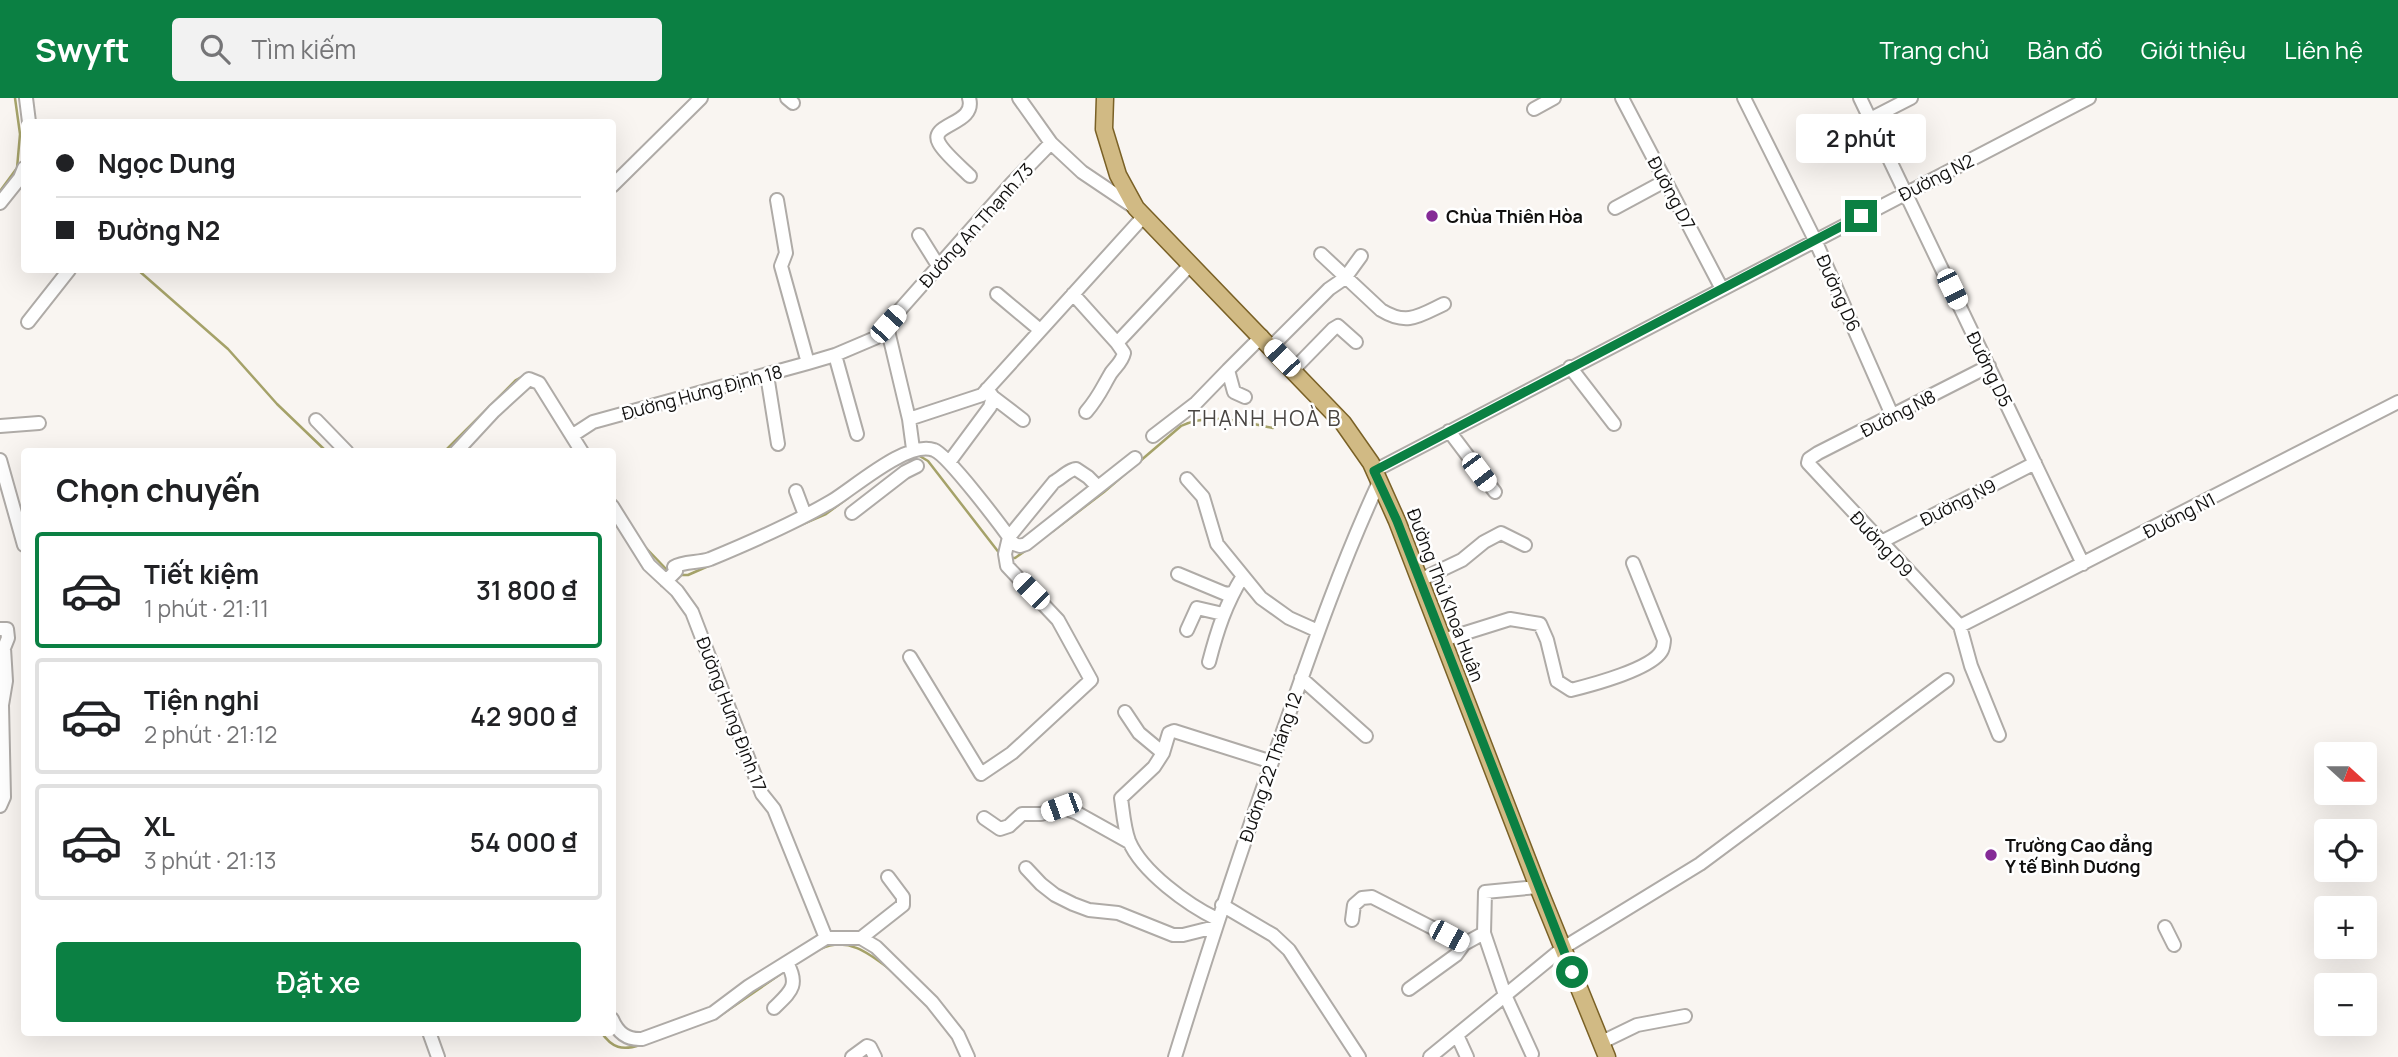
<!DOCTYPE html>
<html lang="vi">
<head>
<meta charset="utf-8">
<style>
  :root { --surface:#fff; --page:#f2f2f2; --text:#202124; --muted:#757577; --line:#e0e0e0; --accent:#0b8043 }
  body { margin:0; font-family:Manrope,sans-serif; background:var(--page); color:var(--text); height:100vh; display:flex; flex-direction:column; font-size:26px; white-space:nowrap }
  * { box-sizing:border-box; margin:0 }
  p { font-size:23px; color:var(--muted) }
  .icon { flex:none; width:38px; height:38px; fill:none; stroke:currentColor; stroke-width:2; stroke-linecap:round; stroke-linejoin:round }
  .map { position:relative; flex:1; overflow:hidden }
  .sheet { position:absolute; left:21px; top:350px; width:595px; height:588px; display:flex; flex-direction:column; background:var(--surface); border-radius:7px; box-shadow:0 7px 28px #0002 }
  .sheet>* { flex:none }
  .hud { position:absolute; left:21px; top:21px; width:595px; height:154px; border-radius:7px; box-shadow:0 7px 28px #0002; display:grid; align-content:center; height:154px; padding:0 35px; background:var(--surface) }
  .needle { width:46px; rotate:111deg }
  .controls { position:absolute; left:2314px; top:644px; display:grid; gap:14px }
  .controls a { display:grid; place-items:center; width:63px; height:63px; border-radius:7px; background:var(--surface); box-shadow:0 7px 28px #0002; font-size:35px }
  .end { position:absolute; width:32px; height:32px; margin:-16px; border:9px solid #0b8043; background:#fff; box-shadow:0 0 0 4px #fff }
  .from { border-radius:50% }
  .bubble { position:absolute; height:49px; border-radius:7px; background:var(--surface); box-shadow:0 7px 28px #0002; font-size:23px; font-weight:600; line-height:49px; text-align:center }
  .car { position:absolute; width:21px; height:42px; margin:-21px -10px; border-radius:9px; box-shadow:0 0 5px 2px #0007; background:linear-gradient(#fff 24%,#345 0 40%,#fff 0 76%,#345 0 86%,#fff 0) }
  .hud b { display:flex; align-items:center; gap:24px; height:66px; font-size:26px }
  .hud b+b { border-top:2px solid var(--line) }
  .hud i { width:18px; height:18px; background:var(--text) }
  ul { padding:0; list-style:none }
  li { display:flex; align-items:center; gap:21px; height:116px; margin:0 14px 10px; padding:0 21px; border:4px solid var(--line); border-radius:7px }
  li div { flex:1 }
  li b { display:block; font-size:26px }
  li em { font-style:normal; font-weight:600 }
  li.active { border-color:var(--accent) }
  li>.icon { width:63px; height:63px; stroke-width:1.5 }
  h2 { padding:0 35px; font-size:32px; line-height:84px }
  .cta { display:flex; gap:14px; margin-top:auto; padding:14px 35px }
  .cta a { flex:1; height:80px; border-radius:7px; background:var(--accent); color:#fff; font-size:28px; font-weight:600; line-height:80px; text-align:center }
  header { display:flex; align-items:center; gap:42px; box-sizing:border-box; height:98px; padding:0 35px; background:var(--accent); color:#fff }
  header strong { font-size:33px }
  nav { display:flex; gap:38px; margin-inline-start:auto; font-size:24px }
  .search { width:490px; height:63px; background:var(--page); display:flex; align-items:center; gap:18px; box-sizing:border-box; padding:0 24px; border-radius:7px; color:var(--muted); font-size:26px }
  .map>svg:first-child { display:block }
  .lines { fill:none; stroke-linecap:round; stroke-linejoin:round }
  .stream { stroke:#a5a269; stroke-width:2.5 }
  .minor-casing { stroke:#afaba7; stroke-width:16 }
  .major-casing { stroke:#7a6126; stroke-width:19 }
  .minor { stroke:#fff; stroke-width:12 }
  .major { stroke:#d1ba84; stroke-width:16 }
  .route { stroke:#0b8043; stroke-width:9 }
  .poi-dot { fill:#852b97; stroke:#fff; stroke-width:2.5 }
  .labels { text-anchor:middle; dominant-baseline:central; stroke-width:5; stroke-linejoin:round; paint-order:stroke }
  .street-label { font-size:18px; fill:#11100f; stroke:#fff }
  .poi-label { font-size:18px; font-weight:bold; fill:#11100f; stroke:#fff; text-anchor:start }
  .quarter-label { font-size:21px; letter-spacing:2px; fill:#494542; stroke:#fff }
</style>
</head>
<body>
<header>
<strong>Swyft</strong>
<div class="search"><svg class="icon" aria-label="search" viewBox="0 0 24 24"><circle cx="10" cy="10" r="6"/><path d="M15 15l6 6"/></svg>Tìm kiếm</div>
<nav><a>Trang chủ</a><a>Bản đồ</a><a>Giới thiệu</a><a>Liên hệ</a></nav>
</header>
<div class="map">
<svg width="2398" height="959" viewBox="0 0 2398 959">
  <rect width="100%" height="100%" fill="#f9f5f1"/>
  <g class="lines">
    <path class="stream" d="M0,93L17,70L20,36L15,0
      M138,172L228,251L277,306L327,354
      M444,354L516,282L527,276
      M918,357L928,363L1000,456
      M612,398L618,406
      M796,429L826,416L848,400
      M1053,433L1104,394L1181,328C1209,314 1243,324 1273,330
      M646,450L668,473
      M1009,460H1015L1028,451
      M677,477H688L713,466
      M820,851C849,838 870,856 892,873
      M718,919L785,873
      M601,934C612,950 622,953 640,947"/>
    <defs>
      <path id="minor" d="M26,0L29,24
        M787,0L793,5
        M969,0C977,27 928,25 939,45C944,55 962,70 970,78
        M1019,0L1051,45L1082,74L1134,109
        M1622,0L1722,191
        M1744,0L1815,142L1892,317
        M1860,0L2083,466
        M1534,11L1554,0
        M1870,21L1911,0
        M612,88L701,0
        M777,102L786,155L781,168L808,265
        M0,105L20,80L24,70
        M1615,110L1665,83
        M919,137L939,169
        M1321,156L1381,212C1407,228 1419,218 1444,206
        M997,196L1040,232
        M1073,196L1117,245L1124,255C1122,264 1116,268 1111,275C1102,290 1099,299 1086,314
        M28,224L69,172
        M888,226L889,237L909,321L913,351
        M1117,245L1191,166
        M1271,249L1329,191L1345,180L1361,158
        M835,257L857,336
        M1989,268L1818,355L1809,361L1808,365L1960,528L1971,568L1999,637
        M1570,269L1614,326
        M1293,272L1333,231L1338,228L1356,244
        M767,277L778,346
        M993,299L1023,322
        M1245,299L1234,294L1228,272L1262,238
        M909,321L982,297L1144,118
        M316,322L347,354
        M0,328L39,325
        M1449,333L1495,394
        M573,337L593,324L808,265L835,257L875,240L1012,85L1051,45
        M1153,338L1196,305L1228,272
        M456,354L494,313L529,281L539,285L582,354
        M0,362L24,447
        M950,363L990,309L993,299L987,291
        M1374,373L2089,0
        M1187,381L1203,399L1217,446L1261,500L1289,520L1318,533
        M796,393L805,417
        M612,408L649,467L677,493L692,514L762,696L774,711L826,840
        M852,415L905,374L917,368
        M1881,444L2035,365
        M1178,476L1226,496L1232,495
        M1420,482L1462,462L1484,444L1501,435L1525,447
        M666,483L676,473L674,469C683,463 699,465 710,461C751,444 793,426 832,403C855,389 908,342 934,352C948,357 1002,429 1014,446L1020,448L1026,446L1135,360
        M1960,528L2398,304
        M0,531H7L8,540L4,550L6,583L2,607L4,699L0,708
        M1187,532L1197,510L1223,516
        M1443,542L1510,521L1540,526L1547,542L1557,583L1571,592C1591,587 1653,571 1662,552C1663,551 1664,543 1664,542L1633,465
        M910,559L981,676L1012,655L1091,582L1058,522L1007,468L1005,456L1009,439L1054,384C1061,380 1070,371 1076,371L1088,379L1097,388
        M1209,564C1217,533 1226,505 1243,478
        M1301,580L1366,638
        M1125,614L1139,635L1163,655
        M984,720L1000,731L1009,728L1022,716H1041L1061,709L1077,715L1129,744
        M1026,770L1041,786L1055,797L1073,806L1089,812L1118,815L1173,837H1183L1215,829
        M1222,807L1273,837L1289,852L1359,959
        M1217,821C1188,807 1142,774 1129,743C1124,730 1123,714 1121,700L1154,669L1163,655L1169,635L1174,633L1272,664
        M1352,822L1354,807L1362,800L1372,799L1464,846L1484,835L1485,794L1538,789
        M2165,829L2174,847
        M1484,835L1505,897L1532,956
        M861,840L903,807V799L888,779
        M1409,891L1456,857L1464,846
        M774,910C790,894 800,888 787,865
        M612,921C618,935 627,942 642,941L713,915L749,888L826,840H861L876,849L932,904L958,937L968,959
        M429,934L438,959
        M1457,937L1467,959
        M1602,944L1637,927L1685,918
        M852,959L867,948L870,949L875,959
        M1175,959C1210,846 1247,733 1287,622C1315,541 1343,462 1379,384
        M1430,959L1563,850L1700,766L1947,582"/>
      <path id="major" d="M1105,0L1104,31L1118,77L1136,110L1343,325L1371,365L1397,423L1538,789L1607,959"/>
    </defs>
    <use href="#minor" class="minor-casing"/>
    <use href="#major" class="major-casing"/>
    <use href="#minor" class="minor"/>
    <use href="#major" class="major"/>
  </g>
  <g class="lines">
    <path class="route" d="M1572,874L1397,423L1374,373L1861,118"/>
  </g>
  <g class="poi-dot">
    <circle cx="1432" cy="118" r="7"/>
    <circle cx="1991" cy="757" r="7"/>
  </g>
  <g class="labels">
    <g class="street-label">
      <text transform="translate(1936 79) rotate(-27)">Đường N2</text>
      <text transform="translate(1672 95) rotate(62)">Đường D7</text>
      <text transform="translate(976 127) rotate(-48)">Đường An Thạnh 73</text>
      <text transform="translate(1839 195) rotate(66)">Đường D6</text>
      <text transform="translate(1990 271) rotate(64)">Đường D5</text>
      <text transform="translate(702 294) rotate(-15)">Đường Hưng Định 18</text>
      <text transform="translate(1898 315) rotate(-27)">Đường N8</text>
      <text transform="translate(1958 404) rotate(-27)">Đường N9</text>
      <text transform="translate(2179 417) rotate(-27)">Đường N1</text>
      <text transform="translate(1882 446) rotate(47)">Đường D9</text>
      <text transform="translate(1446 497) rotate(69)">Đường Thủ Khoa Huân</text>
      <text transform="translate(732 616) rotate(69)">Đường Hưng Định 17</text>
      <text transform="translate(1270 669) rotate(-71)">Đường 22 Tháng 12</text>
    </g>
    <g class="poi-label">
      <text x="1446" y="118">Chùa Thiên Hòa</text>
      <text x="2005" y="747">Trường Cao đẳng<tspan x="2005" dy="21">Y tế Bình Dương</tspan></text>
    </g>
    <g class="quarter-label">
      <text x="1265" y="320">THẠNH HOÀ B</text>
    </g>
  </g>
</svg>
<div class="controls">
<a><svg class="needle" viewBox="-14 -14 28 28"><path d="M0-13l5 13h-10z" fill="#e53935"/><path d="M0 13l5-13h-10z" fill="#757577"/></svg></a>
<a><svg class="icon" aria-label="locate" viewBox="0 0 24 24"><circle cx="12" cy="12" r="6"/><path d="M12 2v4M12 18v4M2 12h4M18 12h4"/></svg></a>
<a>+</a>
<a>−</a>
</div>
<i class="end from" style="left:1572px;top:874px"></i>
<i class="end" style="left:1861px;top:118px"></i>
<div class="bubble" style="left:1796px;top:16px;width:130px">2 phút</div>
<i class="car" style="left:1952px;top:191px;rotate:154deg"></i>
<i class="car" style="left:888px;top:226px;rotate:42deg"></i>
<i class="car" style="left:1282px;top:260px;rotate:316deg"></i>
<i class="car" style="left:1479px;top:374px;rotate:143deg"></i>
<i class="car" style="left:1031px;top:493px;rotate:315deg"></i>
<i class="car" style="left:1061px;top:709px;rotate:250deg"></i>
<i class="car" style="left:1449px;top:838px;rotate:118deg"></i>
<div class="hud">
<b><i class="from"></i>Ngọc Dung</b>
<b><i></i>Đường N2</b>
</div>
<section class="sheet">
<h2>Chọn chuyến</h2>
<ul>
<li class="active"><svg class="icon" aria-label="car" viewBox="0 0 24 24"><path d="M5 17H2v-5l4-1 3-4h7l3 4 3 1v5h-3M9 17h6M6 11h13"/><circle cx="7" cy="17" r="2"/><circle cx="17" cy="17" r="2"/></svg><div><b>Tiết kiệm</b><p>1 phút · 21:11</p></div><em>31 800 ₫</em></li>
<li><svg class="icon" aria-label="car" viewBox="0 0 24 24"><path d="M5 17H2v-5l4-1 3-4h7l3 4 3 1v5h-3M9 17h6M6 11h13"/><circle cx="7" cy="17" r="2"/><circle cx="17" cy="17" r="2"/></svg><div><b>Tiện nghi</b><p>2 phút · 21:12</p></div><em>42 900 ₫</em></li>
<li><svg class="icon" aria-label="car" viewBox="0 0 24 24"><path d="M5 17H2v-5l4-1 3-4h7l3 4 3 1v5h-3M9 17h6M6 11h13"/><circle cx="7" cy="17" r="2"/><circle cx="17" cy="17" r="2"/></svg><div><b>XL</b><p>3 phút · 21:13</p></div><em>54 000 ₫</em></li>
</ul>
<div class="cta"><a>Đặt xe</a></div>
</section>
</div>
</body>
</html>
